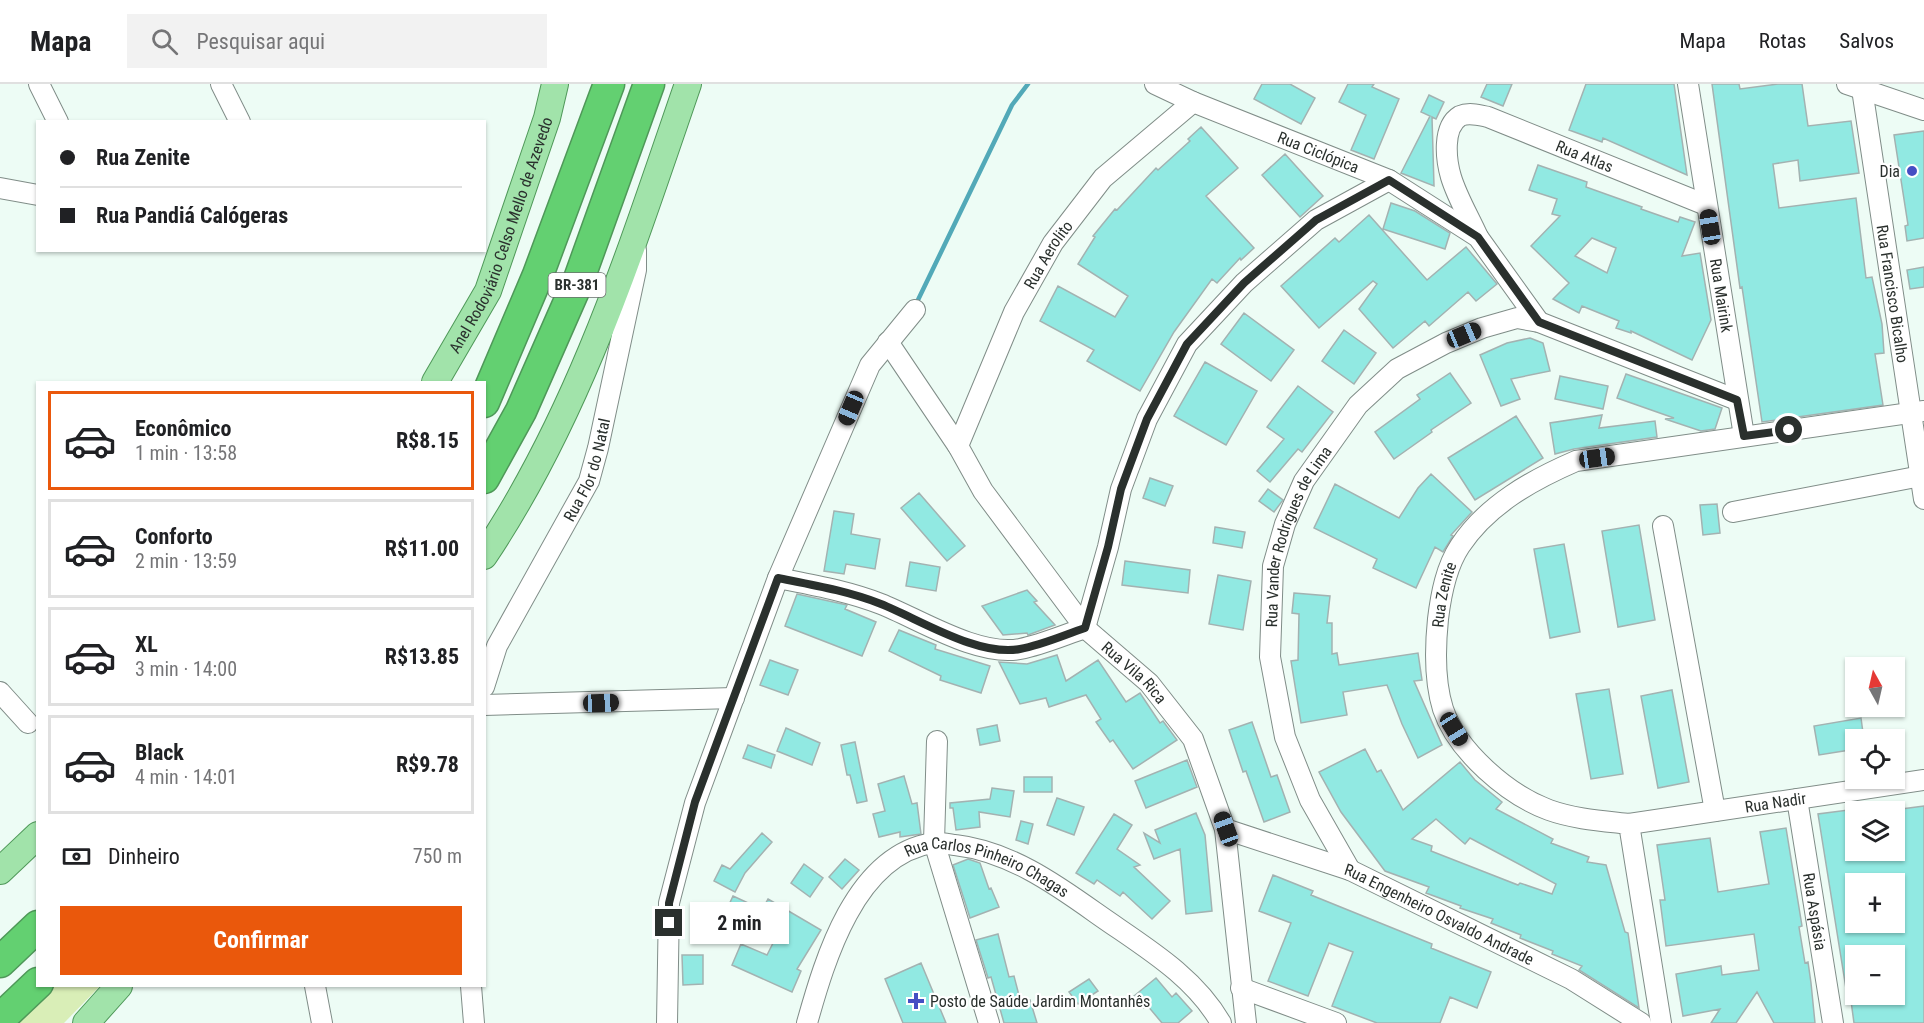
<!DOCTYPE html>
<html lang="pt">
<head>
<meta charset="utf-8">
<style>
  :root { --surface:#fff; --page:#f2f2f2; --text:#202124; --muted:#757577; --line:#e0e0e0; --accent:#ea580c }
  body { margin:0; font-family:"Roboto Condensed",sans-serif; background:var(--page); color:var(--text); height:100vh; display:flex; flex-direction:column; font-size:22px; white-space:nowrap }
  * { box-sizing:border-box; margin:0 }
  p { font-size:20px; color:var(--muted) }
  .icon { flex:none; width:33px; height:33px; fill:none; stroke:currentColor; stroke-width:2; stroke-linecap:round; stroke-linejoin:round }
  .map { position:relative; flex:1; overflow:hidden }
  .drawer { position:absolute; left:36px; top:297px; width:450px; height:606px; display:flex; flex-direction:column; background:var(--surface); border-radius:0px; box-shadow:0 2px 4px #0004 }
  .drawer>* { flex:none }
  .banner { position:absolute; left:36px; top:36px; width:450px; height:132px; border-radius:0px; box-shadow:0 2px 4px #0004; display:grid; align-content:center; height:132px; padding:0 24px; background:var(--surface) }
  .needle { width:39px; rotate:352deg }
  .fabs { position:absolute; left:1845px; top:573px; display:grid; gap:12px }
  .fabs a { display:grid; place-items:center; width:60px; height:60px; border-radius:0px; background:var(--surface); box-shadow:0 2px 4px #0004; font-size:30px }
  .end { position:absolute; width:27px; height:27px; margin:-14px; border:8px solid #2a302d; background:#fff; box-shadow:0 0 0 3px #fff }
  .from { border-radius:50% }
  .bubble { position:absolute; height:42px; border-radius:0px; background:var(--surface); box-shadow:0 2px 4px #0004; font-size:20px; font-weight:700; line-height:42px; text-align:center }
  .car { position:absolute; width:18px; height:36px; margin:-18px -9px; border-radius:8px; box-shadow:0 0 4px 2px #0007; background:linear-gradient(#222 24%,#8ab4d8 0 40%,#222 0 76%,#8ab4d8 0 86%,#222 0) }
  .banner b { display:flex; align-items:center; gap:21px; height:57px; font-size:22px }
  .banner b+b { border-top:2px solid var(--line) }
  .banner i { width:15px; height:15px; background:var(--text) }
  ul { padding:10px 0 0; list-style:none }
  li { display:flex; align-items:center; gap:18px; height:99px; margin:0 12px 9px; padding:0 12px; border:3px solid var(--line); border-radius:0px }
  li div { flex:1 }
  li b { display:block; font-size:22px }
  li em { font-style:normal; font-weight:700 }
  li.active { border-color:var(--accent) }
  li>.icon { width:54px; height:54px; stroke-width:1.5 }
  .pay { display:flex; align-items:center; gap:15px; height:66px; padding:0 24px; font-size:22px }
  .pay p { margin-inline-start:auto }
  .cta { display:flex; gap:12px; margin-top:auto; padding:12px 24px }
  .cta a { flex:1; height:69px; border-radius:0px; background:var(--accent); color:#fff; font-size:24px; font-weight:700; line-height:69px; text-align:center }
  header { display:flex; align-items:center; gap:36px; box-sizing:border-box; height:84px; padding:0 30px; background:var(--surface); border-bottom:2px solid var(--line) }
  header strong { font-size:28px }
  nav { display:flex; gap:33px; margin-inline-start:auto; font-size:21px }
  .search { width:420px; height:54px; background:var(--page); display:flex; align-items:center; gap:15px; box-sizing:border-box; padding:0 21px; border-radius:0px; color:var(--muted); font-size:22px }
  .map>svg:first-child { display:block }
  .green { fill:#d9eeb7 }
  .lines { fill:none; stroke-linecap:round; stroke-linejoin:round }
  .stream { stroke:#52a9b8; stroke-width:4.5 }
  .building { fill:#91e9e2; stroke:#a3b2b1; stroke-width:1.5; fill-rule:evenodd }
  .minor-casing { stroke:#808d88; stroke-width:22 }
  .major-casing { stroke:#4f9859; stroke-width:28 }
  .highway-casing { stroke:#4f9859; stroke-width:33 }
  .minor { stroke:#fff; stroke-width:20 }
  .major { stroke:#a1e3aa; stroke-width:26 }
  .highway { stroke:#63d071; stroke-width:30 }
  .route { stroke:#2a302d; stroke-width:8 }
  .poi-dot { fill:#454ec3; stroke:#fff; stroke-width:2 }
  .labels { text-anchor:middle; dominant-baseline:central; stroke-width:4.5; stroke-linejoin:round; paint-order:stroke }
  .shield { fill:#fff; stroke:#6a6e6c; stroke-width:1.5 }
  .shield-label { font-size:15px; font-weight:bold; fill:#2a302d }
  .street-label { font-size:16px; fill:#2a302d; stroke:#fff }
  .poi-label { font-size:16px; fill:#2a302d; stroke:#fff; text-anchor:end }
</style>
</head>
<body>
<header>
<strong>Mapa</strong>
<div class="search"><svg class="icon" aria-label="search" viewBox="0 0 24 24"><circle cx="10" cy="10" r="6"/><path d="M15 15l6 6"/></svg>Pesquisar aqui</div>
<nav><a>Mapa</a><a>Rotas</a><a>Salvos</a></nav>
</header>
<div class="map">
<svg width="1924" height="939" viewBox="0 0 1924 939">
  <rect width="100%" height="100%" fill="#edfcf5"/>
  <path class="green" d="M47,902H100L64,939H7Z"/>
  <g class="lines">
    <path class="stream" d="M917,218L1012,21L1028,0"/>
  </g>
  <path class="building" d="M1262,0H1290L1315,14L1301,40L1254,15Z
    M1348,0H1374L1372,3L1399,15L1374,75L1351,66L1366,31L1339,18Z
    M1487,0H1512L1503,22L1481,13Z
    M1586,0H1674L1687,91L1603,54L1602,58L1569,46Z
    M1712,0H1739L1740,5L1778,0H1802L1808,42L1851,37L1859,89L1800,97L1798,76L1773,80L1779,124L1856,114L1866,194L1872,193L1882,240L1884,269L1875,270L1883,321L1762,338L1742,203L1740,204Z
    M1429,11L1444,18L1436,35L1432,33L1434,102L1401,89L1430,32L1421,28Z
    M1201,43L1238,84L1206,112L1254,164L1241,176L1240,174L1217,199L1212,195L1174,248L1140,307L1087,277L1094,266L1040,237L1058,202L1115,233L1128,212L1078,180L1095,153L1093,152L1115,125L1117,126L1156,84L1158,86L1190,57L1188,55Z
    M1924,47V154L1907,157L1905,142L1908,141L1894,51Z
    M1285,70L1323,112L1300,133L1262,91Z
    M1538,81L1587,98L1586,103L1642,123L1641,125L1678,138L1680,133L1695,138L1682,172L1700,169L1711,236L1692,276L1631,247V249L1616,244L1619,237L1582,222L1579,229L1553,215L1569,199L1531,162L1560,132L1552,130L1557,115L1529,106ZM1592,154L1616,164L1607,189L1575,172Z
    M1391,119L1415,127L1450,149L1445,165L1383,145Z
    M1369,131L1427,196L1466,163L1497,200L1476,217L1468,208L1429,242L1425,237L1393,264L1359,225L1377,200L1373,197L1319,244L1281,202L1335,154L1339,158Z
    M1924,183V203L1910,205L1907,186Z
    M1244,229L1294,266L1271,297L1221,260Z
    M1344,246L1376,269L1354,300L1322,277Z
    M1530,254L1543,259L1550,287L1511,295L1520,315L1501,322L1480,271L1507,259Z
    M1205,278L1257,307L1226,361L1174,332Z
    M1450,289L1471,319L1431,346L1432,348L1394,375L1375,348L1420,315L1417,311Z
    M1626,290L1722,324L1715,345L1701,347L1665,335L1674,334L1617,314Z
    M1560,292L1608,302L1603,325L1555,315Z
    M1298,302L1333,328L1302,368L1298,365L1270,398L1257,387L1284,355L1267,343Z
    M1602,331L1599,344L1655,337L1657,353L1574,365L1555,370L1550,339Z
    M1516,332L1543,374L1475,416L1448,374Z
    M1431,390L1472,428L1451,451L1453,452L1443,468L1435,463L1416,504L1373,484L1377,475L1314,444L1335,400L1399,434L1418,404Z
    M1150,394L1173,402L1165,422L1143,414Z
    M1268,405L1283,416L1274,428L1259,417Z
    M919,409L965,462L947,477L901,424Z
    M1717,420L1720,449L1703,451L1700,421Z
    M834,427L854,430L851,450L880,455L875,485L846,480L844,490L824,487Z
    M1639,441L1655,536L1618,543L1602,447Z
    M1215,443L1245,448L1242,464L1213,459Z
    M1564,460L1580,548L1550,554L1534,465Z
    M1125,477L1190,486L1188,509L1122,501Z
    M910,478L940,483L936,507L906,502Z
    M1218,491L1251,497L1243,546L1209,540Z
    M1027,506L1037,517L1034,518L1055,541L1028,551L1027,549L1003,551L982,522Z
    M1294,509L1330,512L1327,539H1332V570L1337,569L1339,581L1418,569L1422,596L1414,597L1442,661L1418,674L1402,640L1387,601L1343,608L1347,631L1301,639L1291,577L1298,576L1299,530L1292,529Z
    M797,510L847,521L845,525L876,538L862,572L785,542Z
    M899,546L936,561L935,565L990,582L981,609L940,596L941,592L889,567Z
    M1057,571L1066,597L1098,576L1126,618L1140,609L1160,639L1163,637L1177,656L1133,685L1113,656L1110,658L1096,638L1101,635L1086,611L1049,623L1046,614L1020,620L999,578L1027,580Z
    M770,576L798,586L788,611L760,601Z
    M1609,605L1623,690L1591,695L1576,610Z
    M1672,606L1689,698L1658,704L1641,612Z
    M1861,634L1864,656H1856V665L1819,671L1814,642Z
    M1252,638L1271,693L1277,691L1290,728L1264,738L1246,687L1243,688L1229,646Z
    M997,641L1000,657L980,661L977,645Z
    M786,644L820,659L812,681L777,667Z
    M855,658L867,717L857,719L850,691H847L841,661Z
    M748,661L775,671L771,684L743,674Z
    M1365,665L1377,688L1381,686L1403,726L1460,678L1475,696L1502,718L1496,725L1553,755L1551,759L1589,773L1587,778L1606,781L1625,848L1628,849L1639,924L1579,886L1582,882L1552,870L1553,867L1520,854L1521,851L1491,839L1493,835L1460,824L1461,822L1426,809L1429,803L1385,787L1341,728L1319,688ZM1436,735L1465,760L1470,754L1556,800L1552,810L1520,799L1518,801L1431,767L1432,762L1412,755Z
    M1187,676L1197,703L1146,724L1135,697Z
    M904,692L912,720L917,719L921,750L900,753V748L879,753L873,730L885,727L878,700Z
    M1024,693H1052V708H1024Z
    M992,704L1014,707L1010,733L979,728L980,743L956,746L953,724H950V719L990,715Z
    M1057,714L1084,723L1074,751L1047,741Z
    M1924,722V939H1854L1851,917H1848L1818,730L1856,725V766H1898L1894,726ZM1856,800H1894V838H1856ZM1856,872H1894V910L1856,913Z
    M1196,729L1205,751L1212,827L1186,830L1180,765L1154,775L1144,749L1160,759L1155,746Z
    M1114,730L1132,741L1117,765L1140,781L1134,783L1170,817L1152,835L1123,808L1120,812L1097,796L1094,800L1076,789Z
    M1021,737L1033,740L1028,760L1016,756Z
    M1786,744L1802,842L1799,843L1805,879L1808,878L1811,899L1815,939H1774L1757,908L1736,939H1711L1720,925L1683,932L1676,890L1721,882L1722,891L1759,886L1754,850L1666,862L1660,816H1665L1657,761L1710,754L1718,808L1769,800L1760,748Z
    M762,749L772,758L745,789L735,808L714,797L722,781L730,785Z
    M845,775L859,786L842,805L829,793Z
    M968,775L980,779L989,805L991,804L999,823L970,834L953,781Z
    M804,780L823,794L810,813L791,799Z
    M1273,791L1313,807L1311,811L1432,860L1431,864L1491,888L1477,924L1450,913L1440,939H1377L1332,922L1353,868L1329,859L1308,912L1268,897L1291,839L1259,827Z
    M733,812L755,822L739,857L717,847Z
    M768,815L821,846L797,885L801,887L792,908L732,881L741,860L767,871L782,841L761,828Z
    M998,850L1009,893L1014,892L1021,919L1030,916L1037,939H1004L991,893L988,894L976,856Z
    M682,871H703V900L683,901Z
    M921,879L946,939H903L885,895Z
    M1156,894L1172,913L1176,909L1192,927L1178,939H1162L1147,921L1144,924L1134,912Z
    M1089,895L1098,907L1078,920L1069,908Z"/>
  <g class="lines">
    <defs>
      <g id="minor">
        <path d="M39,0L58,38"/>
        <path d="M221,0L240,38"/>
        <path id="s1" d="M1155,0L1193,18L1389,96L1478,153L1539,238"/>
        <path id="s2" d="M1688,0L1744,352"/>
        <path d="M1847,0L1924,26"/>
        <path id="s3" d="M1862,5L1924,415"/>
        <path d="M0,104L38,111"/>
        <path id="s4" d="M1478,153C1469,133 1457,113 1451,93C1446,76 1442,43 1460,32C1469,28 1479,31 1488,33L1706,121"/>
        <path id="s5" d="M888,258L958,362L983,407L1085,544L1149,599L1193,655L1225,745L1246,939"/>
        <path id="s6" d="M958,362L1014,228L1053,159L1103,94L1193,18"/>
        <path d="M1733,428L1921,392"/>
        <path d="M1663,442L1715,727"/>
        <path d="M778,494C813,501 848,507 881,520C919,535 978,573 1020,565C1041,561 1064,551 1085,544L1108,463L1121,405L1147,335L1187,260L1244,199L1316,136L1389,96"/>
        <path id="s7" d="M484,603L497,562L589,397L598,364L636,186V166"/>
        <path d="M0,608L28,639"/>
        <path d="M484,621L734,614"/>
        <path d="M937,657L934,758L989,939"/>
        <path id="s8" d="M1797,715L1833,939"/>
        <path id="s9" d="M1629,740L1924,696"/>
        <path id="s10" d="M1225,745L1350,786L1571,895L1641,939"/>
        <path id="s11" d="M1350,786L1310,716L1285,653L1270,573L1273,482L1285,440L1304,397L1358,321L1397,285L1446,259L1482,244L1517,234L1539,238L1737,316"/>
        <path d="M315,902L322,939"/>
        <path d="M471,902L474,939"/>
        <path d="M1241,904L1336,939"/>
        <path d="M667,939L669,819L695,719L778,494L870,281L915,226"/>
        <path id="s12" d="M807,939C825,875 855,772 932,759C939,758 948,760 955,761C1008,767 1054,799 1096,829C1141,861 1193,890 1221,939"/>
        <path id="s13" d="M1661,939L1629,740C1603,737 1574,735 1549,726C1508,711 1457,667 1443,625C1434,596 1435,564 1438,535C1441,510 1446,483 1460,462C1487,421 1532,396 1576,377L1924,327"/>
      </g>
      <g id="major">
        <path id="s14" d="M435,298L488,207L547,34L555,0"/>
        <path d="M484,472C581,327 632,162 688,0"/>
        <path d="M0,787L38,751"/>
        <path d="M86,939L119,902"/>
      </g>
      <path id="highway" d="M484,318L538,191L609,0
        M484,394L521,327L579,195L649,0
        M0,878L38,842
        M0,935L38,899"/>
    </defs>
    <use href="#minor" class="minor-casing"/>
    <use href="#major" class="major-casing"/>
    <use href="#highway" class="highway-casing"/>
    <use href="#minor" class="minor"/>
    <use href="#major" class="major"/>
    <use href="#highway" class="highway"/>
  </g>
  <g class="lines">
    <path class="route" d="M669,839V819L695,718L778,494C813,501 848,507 881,520C919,535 978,573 1020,565C1042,561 1064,551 1085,544L1108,463L1121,405L1147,335L1187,260L1244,199L1316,136L1389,96L1478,153L1539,238L1737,316L1744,352L1789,346"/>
  </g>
  <g class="poi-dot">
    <circle cx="1912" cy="87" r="6"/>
    <path d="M913 908h6v6h6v6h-6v6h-6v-6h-6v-6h6z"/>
  </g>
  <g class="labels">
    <rect class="shield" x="548.5" y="189" width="57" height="24" rx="4.5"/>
    <g class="shield-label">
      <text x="577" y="201">BR-381</text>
    </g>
    <g class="street-label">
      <text stroke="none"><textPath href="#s1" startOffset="177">Rua Ciclópica</textPath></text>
      <text stroke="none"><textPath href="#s4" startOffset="264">Rua Atlas</textPath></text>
      <text stroke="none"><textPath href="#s14" startOffset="162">Anel Rodoviário Celso Mello de Azevedo</textPath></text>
      <text stroke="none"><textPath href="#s6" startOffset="212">Rua Aerolito</textPath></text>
      <text stroke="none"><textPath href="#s3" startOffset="207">Rua Francisco Bicalho</textPath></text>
      <text stroke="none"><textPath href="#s2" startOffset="214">Rua Mairink</textPath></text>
      <text stroke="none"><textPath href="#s7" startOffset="242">Rua Flor do Natal</textPath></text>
      <text stroke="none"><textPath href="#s11" startOffset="356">Rua Vander Rodrigues de Lima</textPath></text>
      <text stroke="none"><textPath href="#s13" startOffset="549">Rua Zenite</textPath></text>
      <text stroke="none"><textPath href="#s5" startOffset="414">Rua Vila Rica</textPath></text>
      <text stroke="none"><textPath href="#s9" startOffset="148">Rua Nadir</textPath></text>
      <text stroke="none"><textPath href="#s12" startOffset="290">Rua Carlos Pinheiro Chagas</textPath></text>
      <text stroke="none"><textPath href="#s8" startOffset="114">Rua Aspásia</textPath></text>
      <text stroke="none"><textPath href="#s10" startOffset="231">Rua Engenheiro Osvaldo Andrade</textPath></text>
    </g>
    <g class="poi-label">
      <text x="1900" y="87">Dia</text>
      <text x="930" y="917" text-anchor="start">Posto de Saúde Jardim Montanhês</text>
    </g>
  </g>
</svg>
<div class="fabs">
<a><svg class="needle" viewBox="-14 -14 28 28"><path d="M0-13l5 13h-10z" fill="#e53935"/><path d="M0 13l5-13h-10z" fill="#757577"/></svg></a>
<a><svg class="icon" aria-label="locate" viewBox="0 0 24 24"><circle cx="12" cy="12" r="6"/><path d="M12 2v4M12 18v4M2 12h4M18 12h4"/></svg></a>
<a><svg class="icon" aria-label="layers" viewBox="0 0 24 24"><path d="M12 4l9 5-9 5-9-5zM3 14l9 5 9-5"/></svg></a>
<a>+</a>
<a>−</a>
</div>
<i class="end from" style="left:1789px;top:346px"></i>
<i class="end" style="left:669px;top:839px"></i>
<div class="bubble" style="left:690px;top:818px;width:99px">2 min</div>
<i class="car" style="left:1710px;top:143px;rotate:351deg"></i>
<i class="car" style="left:1464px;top:251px;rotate:67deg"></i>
<i class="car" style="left:851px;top:324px;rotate:203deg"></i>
<i class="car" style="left:1597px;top:374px;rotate:82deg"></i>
<i class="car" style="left:601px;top:619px;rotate:88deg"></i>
<i class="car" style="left:1454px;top:645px;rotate:148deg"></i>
<i class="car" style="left:1226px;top:745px;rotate:340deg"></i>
<div class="banner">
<b><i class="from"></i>Rua Zenite</b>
<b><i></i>Rua Pandiá Calógeras</b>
</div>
<section class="drawer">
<ul>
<li class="active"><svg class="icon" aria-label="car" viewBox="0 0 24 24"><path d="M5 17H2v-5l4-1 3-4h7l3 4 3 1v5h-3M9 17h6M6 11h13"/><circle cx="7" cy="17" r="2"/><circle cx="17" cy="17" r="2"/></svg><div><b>Econômico</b><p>1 min · 13:58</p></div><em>R$8.15</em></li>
<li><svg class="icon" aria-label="car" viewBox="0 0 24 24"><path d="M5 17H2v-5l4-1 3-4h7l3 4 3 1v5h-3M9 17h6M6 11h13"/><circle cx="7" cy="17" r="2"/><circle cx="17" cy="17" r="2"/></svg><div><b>Conforto</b><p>2 min · 13:59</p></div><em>R$11.00</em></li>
<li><svg class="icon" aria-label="car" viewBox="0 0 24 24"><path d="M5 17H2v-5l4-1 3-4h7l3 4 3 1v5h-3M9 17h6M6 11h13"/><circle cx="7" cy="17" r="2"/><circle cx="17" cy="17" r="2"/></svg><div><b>XL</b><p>3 min · 14:00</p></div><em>R$13.85</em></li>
<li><svg class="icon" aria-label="car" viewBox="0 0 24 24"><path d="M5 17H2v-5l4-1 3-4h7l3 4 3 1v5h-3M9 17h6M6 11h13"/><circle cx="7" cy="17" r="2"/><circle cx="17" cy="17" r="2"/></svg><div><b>Black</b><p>4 min · 14:01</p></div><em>R$9.78</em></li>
</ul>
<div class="pay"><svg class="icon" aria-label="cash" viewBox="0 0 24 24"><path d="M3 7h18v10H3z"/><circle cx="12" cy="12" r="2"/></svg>Dinheiro<p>750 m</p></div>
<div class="cta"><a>Confirmar</a></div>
</section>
</div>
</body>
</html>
